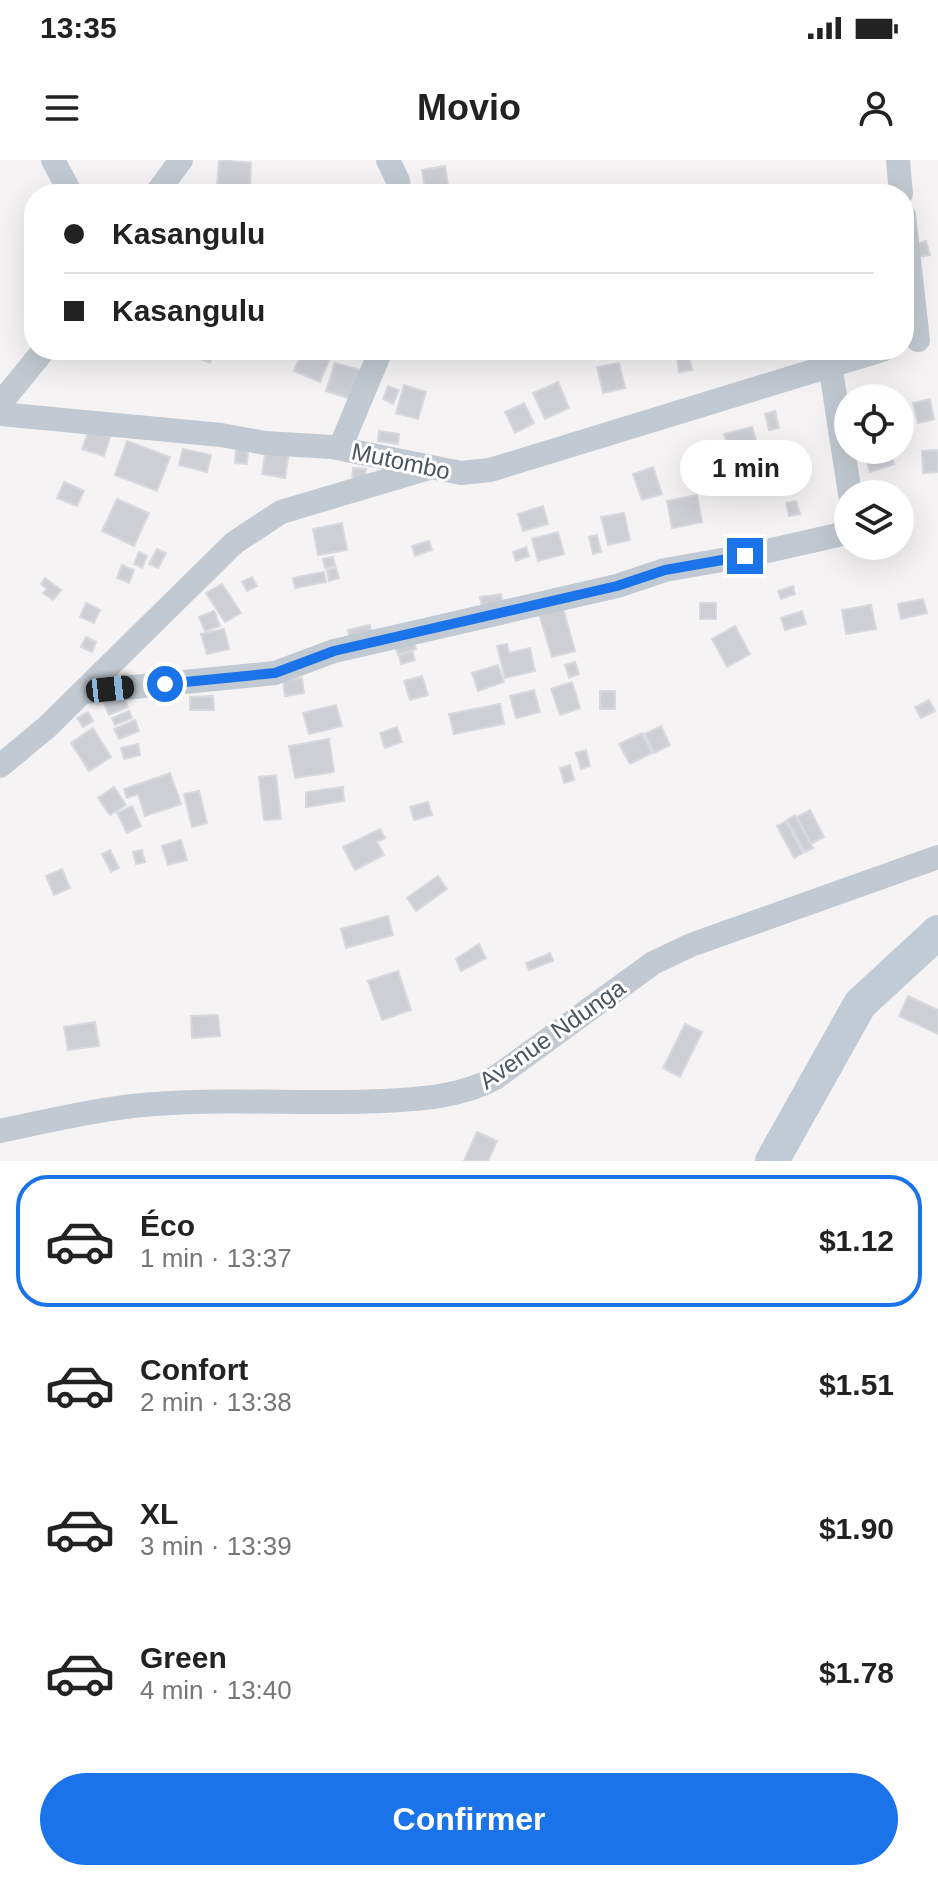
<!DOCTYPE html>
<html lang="fr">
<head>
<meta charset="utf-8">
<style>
  :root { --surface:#fff; --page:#f2f2f2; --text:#222; --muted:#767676; --line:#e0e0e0; --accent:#1a73e8 }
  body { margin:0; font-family:Helvetica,sans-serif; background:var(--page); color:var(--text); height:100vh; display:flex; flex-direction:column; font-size:30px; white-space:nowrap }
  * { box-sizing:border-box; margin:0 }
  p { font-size:26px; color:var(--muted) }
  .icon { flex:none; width:44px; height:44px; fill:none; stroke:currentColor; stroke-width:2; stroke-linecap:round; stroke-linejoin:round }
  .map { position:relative; height:1001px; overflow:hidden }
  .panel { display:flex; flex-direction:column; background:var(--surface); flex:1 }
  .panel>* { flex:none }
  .top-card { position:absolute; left:24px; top:24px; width:890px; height:176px; border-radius:32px; box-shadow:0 8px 32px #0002; display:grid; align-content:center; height:176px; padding:0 40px; background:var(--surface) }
  .fabs { position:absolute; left:834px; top:224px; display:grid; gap:16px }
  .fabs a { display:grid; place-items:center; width:80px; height:80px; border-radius:50%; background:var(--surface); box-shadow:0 8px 32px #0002; font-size:40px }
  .end { position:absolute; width:36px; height:36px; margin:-18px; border:10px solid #1a73e8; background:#fff; box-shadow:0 0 0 4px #fff }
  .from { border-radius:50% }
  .bubble { position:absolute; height:56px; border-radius:28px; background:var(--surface); box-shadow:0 8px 32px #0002; font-size:26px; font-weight:700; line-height:56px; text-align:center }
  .car { position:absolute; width:24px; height:48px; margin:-24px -12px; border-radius:10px; box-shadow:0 0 6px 2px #0007; background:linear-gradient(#222 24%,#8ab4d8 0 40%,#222 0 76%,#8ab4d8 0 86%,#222 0) }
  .top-card b { display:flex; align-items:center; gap:28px; height:76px; font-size:30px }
  .top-card b+b { border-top:2px solid var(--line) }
  .top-card i { width:20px; height:20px; background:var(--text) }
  ul { padding:14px 0 0; list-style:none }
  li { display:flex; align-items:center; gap:24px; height:132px; margin:0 16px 12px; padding:0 24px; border:4px solid transparent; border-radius:32px }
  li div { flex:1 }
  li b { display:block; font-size:30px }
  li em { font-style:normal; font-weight:700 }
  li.selected { border-color:var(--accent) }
  li>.icon { width:72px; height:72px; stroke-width:1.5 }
  .button { display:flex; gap:16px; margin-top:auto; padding:16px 40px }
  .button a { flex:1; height:92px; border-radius:48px; background:var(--accent); color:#fff; font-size:32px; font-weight:700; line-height:92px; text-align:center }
  .status { display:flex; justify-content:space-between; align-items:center; height:56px; padding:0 40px; background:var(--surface); direction:ltr }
  .status svg { height:22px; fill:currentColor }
  header { display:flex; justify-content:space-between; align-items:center; height:104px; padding:0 40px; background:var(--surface); font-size:36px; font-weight:700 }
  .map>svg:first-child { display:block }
  .building { fill:#cdcfd5; stroke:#d7d9de; stroke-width:2 }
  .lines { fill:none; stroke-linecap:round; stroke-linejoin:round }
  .street { stroke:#c1cad2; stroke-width:24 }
  .secondary { stroke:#c1cbd6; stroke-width:34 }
  .route { stroke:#1a73e8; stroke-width:10 }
  .labels { text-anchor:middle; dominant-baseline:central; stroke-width:6; stroke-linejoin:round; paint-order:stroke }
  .street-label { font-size:24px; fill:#4a5661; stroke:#fff }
</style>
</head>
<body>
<div class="status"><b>13:35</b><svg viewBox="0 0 49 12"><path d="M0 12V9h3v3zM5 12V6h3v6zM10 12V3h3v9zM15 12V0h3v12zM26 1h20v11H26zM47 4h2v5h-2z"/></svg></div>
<header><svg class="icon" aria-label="menu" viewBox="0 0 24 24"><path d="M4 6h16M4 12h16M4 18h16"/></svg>Movio<svg class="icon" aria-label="person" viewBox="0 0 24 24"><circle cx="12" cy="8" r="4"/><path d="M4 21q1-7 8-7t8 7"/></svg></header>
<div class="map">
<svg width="938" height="1001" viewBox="0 0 938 1001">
  <rect width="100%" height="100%" fill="#f5f3f3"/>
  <path class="building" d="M219,0L251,3L250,29L217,27Z
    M445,6L448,25L425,28L422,10Z
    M336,29H356V34H336Z
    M926,81L930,95L919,97L916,84Z
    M178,190H215L210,203Z
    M303,190L329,200L320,222L294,211Z
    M689,196L692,210L679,212L677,198Z
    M335,203L360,210L351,239L326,231Z
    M619,203L625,228L603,233L597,207Z
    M558,222L569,248L545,259L533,233Z
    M404,225L426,232L418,259L396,253Z
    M388,226L399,230L393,244L383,239Z
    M930,239L934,259L918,263L913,243Z
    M524,243L534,263L515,273L505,252Z
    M775,251L779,268L769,270L765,254Z
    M752,267L760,294L732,302L724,274Z
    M89,270L110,277L104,296L82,289Z
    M379,271L399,274L398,284L378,281Z
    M127,281L170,297L157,331L115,315Z
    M266,288L289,291L285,318L262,314Z
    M183,289L211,295L207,312L179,305Z
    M236,289L248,290L247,304L235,303Z
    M872,290H889L894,304L870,312L864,293Z
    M938,290V312L923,313L922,291Z
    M653,307L662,334L642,340L633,314Z
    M801,307L805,322L792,325L788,310Z
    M353,308L366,309L364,322L352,320Z
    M64,322L84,331L77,346L57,338Z
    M697,335L702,362L672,368L667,341Z
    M117,339L149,353L134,386L102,371Z
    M796,341L800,354L789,356L786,343Z
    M543,346L548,364L523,371L518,354Z
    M624,353L630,380L608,385L601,357Z
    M342,363L347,390L318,395L313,369Z
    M558,372L564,394L538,401L532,379Z
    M597,375L601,392L593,394L589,377Z
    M429,381L432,390L415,396L412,386Z
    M857,386H878L879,391L859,395Z
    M526,387L529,396L516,401L513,392Z
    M157,389L166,393L158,408L149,404Z
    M139,392L147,396L142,408L134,404Z
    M333,397L335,406L325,408L323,399Z
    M122,405L134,410L129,423L117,418Z
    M336,408L339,418L329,421L327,410Z
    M324,412L326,422L295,428L293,418Z
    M252,417L257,426L247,431L242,422Z
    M45,418L61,430L53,440L43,433L47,429L41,424Z
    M222,424L241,453L225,462L206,433Z
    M793,426L795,434L781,439L778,431Z
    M501,434L503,444L482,448L480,437Z
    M923,439L927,453L901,459L898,444Z
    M86,443L100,450L94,463L80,457Z
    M700,443H716V459H700Z
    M871,445L876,469L846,474L842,450Z
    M563,448L575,491L552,497L539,454Z
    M214,451L220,466L205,471L199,457Z
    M802,451L806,464L785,470L781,458Z
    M370,465L372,474L350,479L348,470Z
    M735,466L750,494L727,507L712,479Z
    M224,469L229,489L207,494L201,474Z
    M86,477L96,482L92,492L81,487Z
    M414,482L416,489L398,495L396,488Z
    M507,484L509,493L530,488L535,511L505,518L497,486Z
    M412,491L415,500L401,504L399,495Z
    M575,502L579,514L569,518L565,505Z
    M498,505L504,522L478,531L472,513Z
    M422,516L428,535L410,540L404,521Z
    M302,518L304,533L285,536L283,521Z
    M572,522L580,548L560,555L551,529Z
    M534,530L540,552L516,558L510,536Z
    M600,531H615V549H600Z
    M123,535L128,547L109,555L104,543Z
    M213,536L214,550H190V537Z
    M929,540L935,551L921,558L915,547Z
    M500,544L504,564L454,574L449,554Z
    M336,545L342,566L309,574L303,553Z
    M129,551L132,558L115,565L112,558Z
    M88,552L93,561L83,567L77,558Z
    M135,560L139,571L119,579L114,569Z
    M661,566L670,585L654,593L645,574Z
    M397,567L402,582L385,588L380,573Z
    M93,568L111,597L89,611L71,583Z
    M642,573L652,593L630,604L619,584Z
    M329,579L334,612L295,618L289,586Z
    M138,584L140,595L124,599L121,588Z
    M586,590L590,606L581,609L576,593Z
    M570,605L574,620L564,623L560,608Z
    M170,613L181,644L145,656L138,634L127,638L124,629Z
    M276,615L281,659L264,660L259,617Z
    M114,627L126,645L110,655L98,638Z
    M343,627L344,641L306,647V632Z
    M199,631L207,663L192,667L184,634Z
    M428,642L432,655L414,660L410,647Z
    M132,646L141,666L127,673L117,653Z
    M810,650L824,677L811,684L797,657Z
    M795,655L813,688L805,692L787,660Z
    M786,661L803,693L794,698L777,666Z
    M380,669L385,678L377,682L384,695L355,710L343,687Z
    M181,680L187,700L168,705L162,686Z
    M110,690L119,708L111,712L102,694Z
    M142,690L145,702L136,704L133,692Z
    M62,709L70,728L54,735L46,716Z
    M438,716L447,729L416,751L407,738Z
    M388,756L393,775L346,788L341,769Z
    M479,784L486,798L461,811L456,799Z
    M550,793L553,801L529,810L526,803Z
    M398,811L411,850L382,860L368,821Z
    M908,836L938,850V874L899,856Z
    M218,855L220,876L192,878L191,856Z
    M95,862L99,886L68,890L64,867Z
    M685,864L702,872L680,917L663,908Z
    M477,972L497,981L488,1001H464Z"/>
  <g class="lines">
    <path class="street" d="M53,0L71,34
      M388,0L398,21L400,34
      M898,0L901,34
      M156,34L181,0
      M904,56L918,180
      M830,204L850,334
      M0,244L44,190
      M0,254L221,275L265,283L332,287L461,313L490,310L882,190
      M340,288L381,190
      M83,532L275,513L334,491L617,426L665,410L745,396L838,375L848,366
      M0,606L47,567L234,383L281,352L429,308
      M0,971C43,962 88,951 132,946C215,937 299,945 382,941C420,939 461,937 495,918L653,803L691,785L938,697"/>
    <path class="secondary" d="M772,1001L860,844L938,772"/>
  </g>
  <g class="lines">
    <path class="route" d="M165,524L275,513L334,491L617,426L665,410L745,396"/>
  </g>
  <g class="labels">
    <g class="street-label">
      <text transform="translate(401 301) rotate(12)">Mutombo</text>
      <text transform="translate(552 874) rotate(-35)">Avenue Ndunga</text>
    </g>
  </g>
</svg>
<div class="fabs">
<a><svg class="icon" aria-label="locate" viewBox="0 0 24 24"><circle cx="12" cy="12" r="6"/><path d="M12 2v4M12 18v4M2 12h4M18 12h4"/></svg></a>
<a><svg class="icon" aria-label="layers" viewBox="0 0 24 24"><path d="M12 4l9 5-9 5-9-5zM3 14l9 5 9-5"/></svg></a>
</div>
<i class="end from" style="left:165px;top:524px"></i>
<i class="end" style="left:745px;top:396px"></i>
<div class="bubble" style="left:680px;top:280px;width:132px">1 min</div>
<i class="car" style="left:110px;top:529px;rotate:84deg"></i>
<div class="top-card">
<b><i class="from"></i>Kasangulu</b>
<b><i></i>Kasangulu</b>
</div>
</div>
<section class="panel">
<ul>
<li class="selected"><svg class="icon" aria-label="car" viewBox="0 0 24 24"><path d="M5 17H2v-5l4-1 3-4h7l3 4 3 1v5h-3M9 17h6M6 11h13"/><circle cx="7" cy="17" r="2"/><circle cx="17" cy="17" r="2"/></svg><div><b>Éco</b><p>1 min · 13:37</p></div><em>$1.12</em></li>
<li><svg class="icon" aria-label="car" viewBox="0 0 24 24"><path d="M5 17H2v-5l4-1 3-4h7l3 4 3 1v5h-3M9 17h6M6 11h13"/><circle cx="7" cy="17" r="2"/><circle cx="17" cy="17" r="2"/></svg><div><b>Confort</b><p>2 min · 13:38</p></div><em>$1.51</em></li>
<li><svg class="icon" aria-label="car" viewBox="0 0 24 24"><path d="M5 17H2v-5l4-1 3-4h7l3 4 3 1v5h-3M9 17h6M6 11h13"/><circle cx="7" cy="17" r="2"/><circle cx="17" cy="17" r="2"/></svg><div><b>XL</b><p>3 min · 13:39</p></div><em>$1.90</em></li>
<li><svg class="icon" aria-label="car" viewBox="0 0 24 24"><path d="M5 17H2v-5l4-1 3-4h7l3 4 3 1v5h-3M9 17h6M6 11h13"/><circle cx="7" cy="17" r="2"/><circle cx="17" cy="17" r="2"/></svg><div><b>Green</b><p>4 min · 13:40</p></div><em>$1.78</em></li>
</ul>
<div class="button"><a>Confirmer</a></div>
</section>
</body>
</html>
